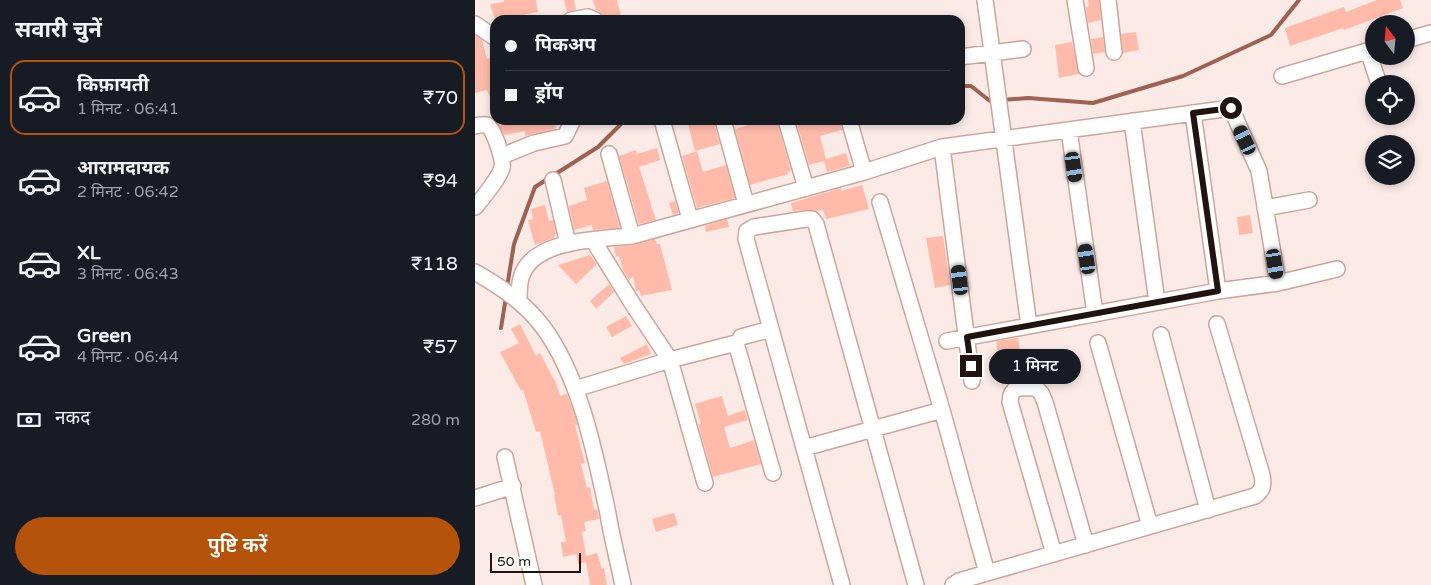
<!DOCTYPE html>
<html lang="hi">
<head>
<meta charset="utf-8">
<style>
  :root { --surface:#171b24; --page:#20242c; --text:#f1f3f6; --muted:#9ea1a6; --line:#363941; --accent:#b45309 }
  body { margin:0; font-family:"Varela Round","Noto Sans Devanagari",sans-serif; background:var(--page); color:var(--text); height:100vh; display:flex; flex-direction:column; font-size:19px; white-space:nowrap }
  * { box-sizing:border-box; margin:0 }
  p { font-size:16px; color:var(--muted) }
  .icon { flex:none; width:28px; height:28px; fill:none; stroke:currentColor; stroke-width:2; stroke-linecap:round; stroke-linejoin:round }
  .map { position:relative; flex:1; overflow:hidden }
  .side { display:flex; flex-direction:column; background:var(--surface); width:475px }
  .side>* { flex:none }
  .top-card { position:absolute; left:15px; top:15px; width:475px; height:110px; border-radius:15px; box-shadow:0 2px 8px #0003; display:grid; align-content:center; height:110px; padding:0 15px; background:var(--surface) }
  .needle { width:32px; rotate:344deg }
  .tools { position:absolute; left:890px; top:15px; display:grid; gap:10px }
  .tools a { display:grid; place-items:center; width:50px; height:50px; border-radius:50%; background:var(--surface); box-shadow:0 2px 8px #0003; font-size:25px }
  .scale { position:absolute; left:15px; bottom:12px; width:91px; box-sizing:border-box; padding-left:5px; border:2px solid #211310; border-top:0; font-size:14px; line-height:18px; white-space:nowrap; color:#211310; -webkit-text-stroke:4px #fff; paint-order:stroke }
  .end { position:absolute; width:22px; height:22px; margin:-11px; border:6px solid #211310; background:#fff; box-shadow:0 0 0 2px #fff }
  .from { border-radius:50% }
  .bubble { position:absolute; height:35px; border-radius:18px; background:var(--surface); box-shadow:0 2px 8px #0003; font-size:16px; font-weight:600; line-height:35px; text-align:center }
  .car { position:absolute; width:15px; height:30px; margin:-15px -8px; border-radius:6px; box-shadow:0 0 4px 1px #0007; background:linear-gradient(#222 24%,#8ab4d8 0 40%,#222 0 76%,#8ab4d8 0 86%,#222 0) }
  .top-card b { display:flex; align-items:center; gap:18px; height:48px; font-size:19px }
  .top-card b+b { border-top:1px solid var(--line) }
  .top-card i { width:12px; height:12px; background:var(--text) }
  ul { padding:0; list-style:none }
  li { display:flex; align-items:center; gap:15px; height:75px; margin:0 10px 8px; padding:0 5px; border:2px solid transparent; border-radius:15px }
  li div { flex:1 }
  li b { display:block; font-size:19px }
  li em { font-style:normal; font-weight:600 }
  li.active { border-color:var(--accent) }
  li>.icon { width:45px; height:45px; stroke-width:1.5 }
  h2 { padding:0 15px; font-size:22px; line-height:60px }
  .pay { display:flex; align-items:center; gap:12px; height:55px; padding:0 15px; font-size:19px }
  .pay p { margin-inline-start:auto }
  .button { display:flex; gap:10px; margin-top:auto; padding:10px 15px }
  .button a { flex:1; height:58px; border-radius:30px; background:var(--accent); color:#fff; font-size:20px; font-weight:600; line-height:58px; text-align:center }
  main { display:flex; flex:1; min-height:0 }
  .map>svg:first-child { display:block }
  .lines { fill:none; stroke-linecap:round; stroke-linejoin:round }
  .stream { stroke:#9e6152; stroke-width:4 }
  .building { fill:#ffbaa9 }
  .minor-casing { stroke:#cda59b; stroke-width:18 }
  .minor { stroke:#fff; stroke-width:15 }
  .route { stroke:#211310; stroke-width:6 }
</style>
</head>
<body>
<main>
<section class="side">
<h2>सवारी चुनें</h2>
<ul>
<li class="active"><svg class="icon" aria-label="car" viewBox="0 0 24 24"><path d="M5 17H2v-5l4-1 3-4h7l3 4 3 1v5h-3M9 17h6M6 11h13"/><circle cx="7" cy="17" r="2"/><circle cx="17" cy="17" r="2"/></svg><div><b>किफ़ायती</b><p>1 मिनट · 06:41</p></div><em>₹70</em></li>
<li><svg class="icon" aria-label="car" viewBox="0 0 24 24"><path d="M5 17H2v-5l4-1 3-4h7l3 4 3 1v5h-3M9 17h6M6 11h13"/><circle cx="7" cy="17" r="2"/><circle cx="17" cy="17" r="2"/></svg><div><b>आरामदायक</b><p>2 मिनट · 06:42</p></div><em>₹94</em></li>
<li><svg class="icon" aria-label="car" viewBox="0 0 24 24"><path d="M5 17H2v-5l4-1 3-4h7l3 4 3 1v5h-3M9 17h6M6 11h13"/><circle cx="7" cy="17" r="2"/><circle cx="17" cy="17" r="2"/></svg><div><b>XL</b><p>3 मिनट · 06:43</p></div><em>₹118</em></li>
<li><svg class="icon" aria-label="car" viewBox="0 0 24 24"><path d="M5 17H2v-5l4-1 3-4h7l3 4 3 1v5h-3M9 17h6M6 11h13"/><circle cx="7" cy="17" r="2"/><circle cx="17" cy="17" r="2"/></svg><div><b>Green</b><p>4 मिनट · 06:44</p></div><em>₹57</em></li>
</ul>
<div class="pay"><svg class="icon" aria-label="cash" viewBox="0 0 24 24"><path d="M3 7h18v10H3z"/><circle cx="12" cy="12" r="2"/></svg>नकद<p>280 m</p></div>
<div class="button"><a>पुष्टि करें</a></div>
</section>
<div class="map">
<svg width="956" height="585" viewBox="0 0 956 585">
  <rect width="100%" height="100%" fill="#fbeae6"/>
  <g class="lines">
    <path class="stream" d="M386,20L391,19L393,20
      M485,86H496L515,101H519
      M526,100L553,98L618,103L708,76L796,35L824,0
      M32,287L39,244L60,187L123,147L150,120
      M26,328L31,297"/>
  </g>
  <path class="building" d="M29,0H61L63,12L42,16L43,20H20L15,4L29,2Z
    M89,0H99L101,10L92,12Z
    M118,0H142L147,20H129L127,14L121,10Z
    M613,0H624L626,20L613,23L611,7L614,6Z
    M902,0H925L928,8L869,30L868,28L815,46L810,28L869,7L871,12Z
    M661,32L664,50L648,53L646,34Z
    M0,35L7,40L12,59L20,56V109L12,90L0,93Z
    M628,37L630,52L618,54L616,39Z
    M597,42L604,74L584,78L580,45Z
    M20,120H79L81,128L50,136V131L29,135Z
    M212,120H238L245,144L220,151Z
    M276,120H302L316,171L313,172V174L275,185L260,129L277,124Z
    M321,120H365L367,130L345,136L351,159L371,153L375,166L352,172L349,161L334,165Z
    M182,148L185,160L164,167L181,220L164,224L144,156L161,150L162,154Z
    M222,151L228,172L251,165L260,198L222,208L207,156Z
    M132,181L145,228L118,230L117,225L99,230L94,206L112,200L109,188Z
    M387,185L394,209L351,219L348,210L342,211L331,210L318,211L316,203L366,188V191Z
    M200,201L204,213L198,215L194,203Z
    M70,205L74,221L78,220L81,235L79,236V238L60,245L53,220L58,219L56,209Z
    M775,215L778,233L764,235L762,217Z
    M252,219L254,227L231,232L230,226Z
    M468,236L475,285L460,288L451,238Z
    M180,239L182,244H185L197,290L166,296L164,290L161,291L158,276L154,280L148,270L144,256L141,257L139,247L159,245Z
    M115,255L122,264L101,284L83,265Z
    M134,284L139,292L121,309L115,301Z
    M151,316L157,326L137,337L131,327Z
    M45,324L61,356L65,353L79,380H80L85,396L92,394L101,419L102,425H100L110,463L106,464L112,488L115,487L119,510L122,509L124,519L109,522L111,531L107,532L111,556L122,553L127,569L129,568L132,585H115L111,562L103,564L101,554L88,557L86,542H91L86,515L83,516L79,495H80L65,431L61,432L48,390L46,391L25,352L44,343L36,329Z
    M543,338L546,357H542L544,367L526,371L521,341Z
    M172,344L176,354L149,364L145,358Z
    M247,396L253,416L270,410L273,420L249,427L255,448L279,440L286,464L238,477L223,424H226L220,404Z
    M199,513L203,525L181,532L177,519Z"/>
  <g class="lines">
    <defs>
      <path id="minor" d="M510,0L554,326
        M600,0L611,68
        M633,0L639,52
        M96,20L113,17L120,20
        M0,24L20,38
        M931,40L956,33
        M893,51L904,84
        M485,57L548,49
        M807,76L899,49
        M718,113L743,291
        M187,120L215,219
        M248,120L271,204
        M311,120L331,188
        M657,121L682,302
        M0,126C4,125 8,124 12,125C19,129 29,160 27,168C24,178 7,199 0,207
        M594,130L620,314
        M467,147L497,381
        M134,154L157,236
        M27,156L59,143L90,136L98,120
        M389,172L467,147L756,108L784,171L803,283
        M78,180L93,244
        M405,202L467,410L512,573
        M790,208L834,200
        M118,240L157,303L195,360L261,343L298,473
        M0,272C26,287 50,303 68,327C105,377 120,453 133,514C137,538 143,561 148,585
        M44,301C44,294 44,285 46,278C56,239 125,239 157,236L389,172L374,120
        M686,335L733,510
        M266,337L296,329
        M472,341L743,291L803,283L862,269
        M623,343L675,526
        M100,389L195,360L230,483
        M329,448L467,410
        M30,457L59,585
        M0,498L38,486
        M579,554L535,402C536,384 546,388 561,388L566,393L570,402L611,545
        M367,585L271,239L272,231L279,227L331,219H337L341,224L441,585
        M478,585L484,581L780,496C788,490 789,485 787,475L742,324"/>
    </defs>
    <use href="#minor" class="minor-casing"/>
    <use href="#minor" class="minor"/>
  </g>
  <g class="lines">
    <path class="route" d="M496,366L492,337L743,291L718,113L756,108"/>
  </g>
</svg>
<div class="tools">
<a><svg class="needle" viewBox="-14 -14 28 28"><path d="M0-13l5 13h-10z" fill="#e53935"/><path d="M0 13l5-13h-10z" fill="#9ea1a6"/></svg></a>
<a><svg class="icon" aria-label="locate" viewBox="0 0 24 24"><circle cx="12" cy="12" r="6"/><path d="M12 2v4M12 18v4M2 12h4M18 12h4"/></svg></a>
<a><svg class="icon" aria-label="layers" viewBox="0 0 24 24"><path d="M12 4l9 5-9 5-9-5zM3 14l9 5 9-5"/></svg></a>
</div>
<div class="scale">50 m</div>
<i class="end from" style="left:756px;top:108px"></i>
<i class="end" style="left:496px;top:366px"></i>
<div class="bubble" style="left:514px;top:349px;width:92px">1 मिनट</div>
<i class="car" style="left:770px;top:140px;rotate:335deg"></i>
<i class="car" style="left:599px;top:167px;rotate:172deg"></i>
<i class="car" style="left:612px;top:259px;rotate:352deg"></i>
<i class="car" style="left:800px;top:264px;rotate:171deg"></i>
<i class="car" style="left:485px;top:280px;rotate:353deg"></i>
<div class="top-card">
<b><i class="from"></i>पिकअप</b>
<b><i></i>ड्रॉप</b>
</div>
</div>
</main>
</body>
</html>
